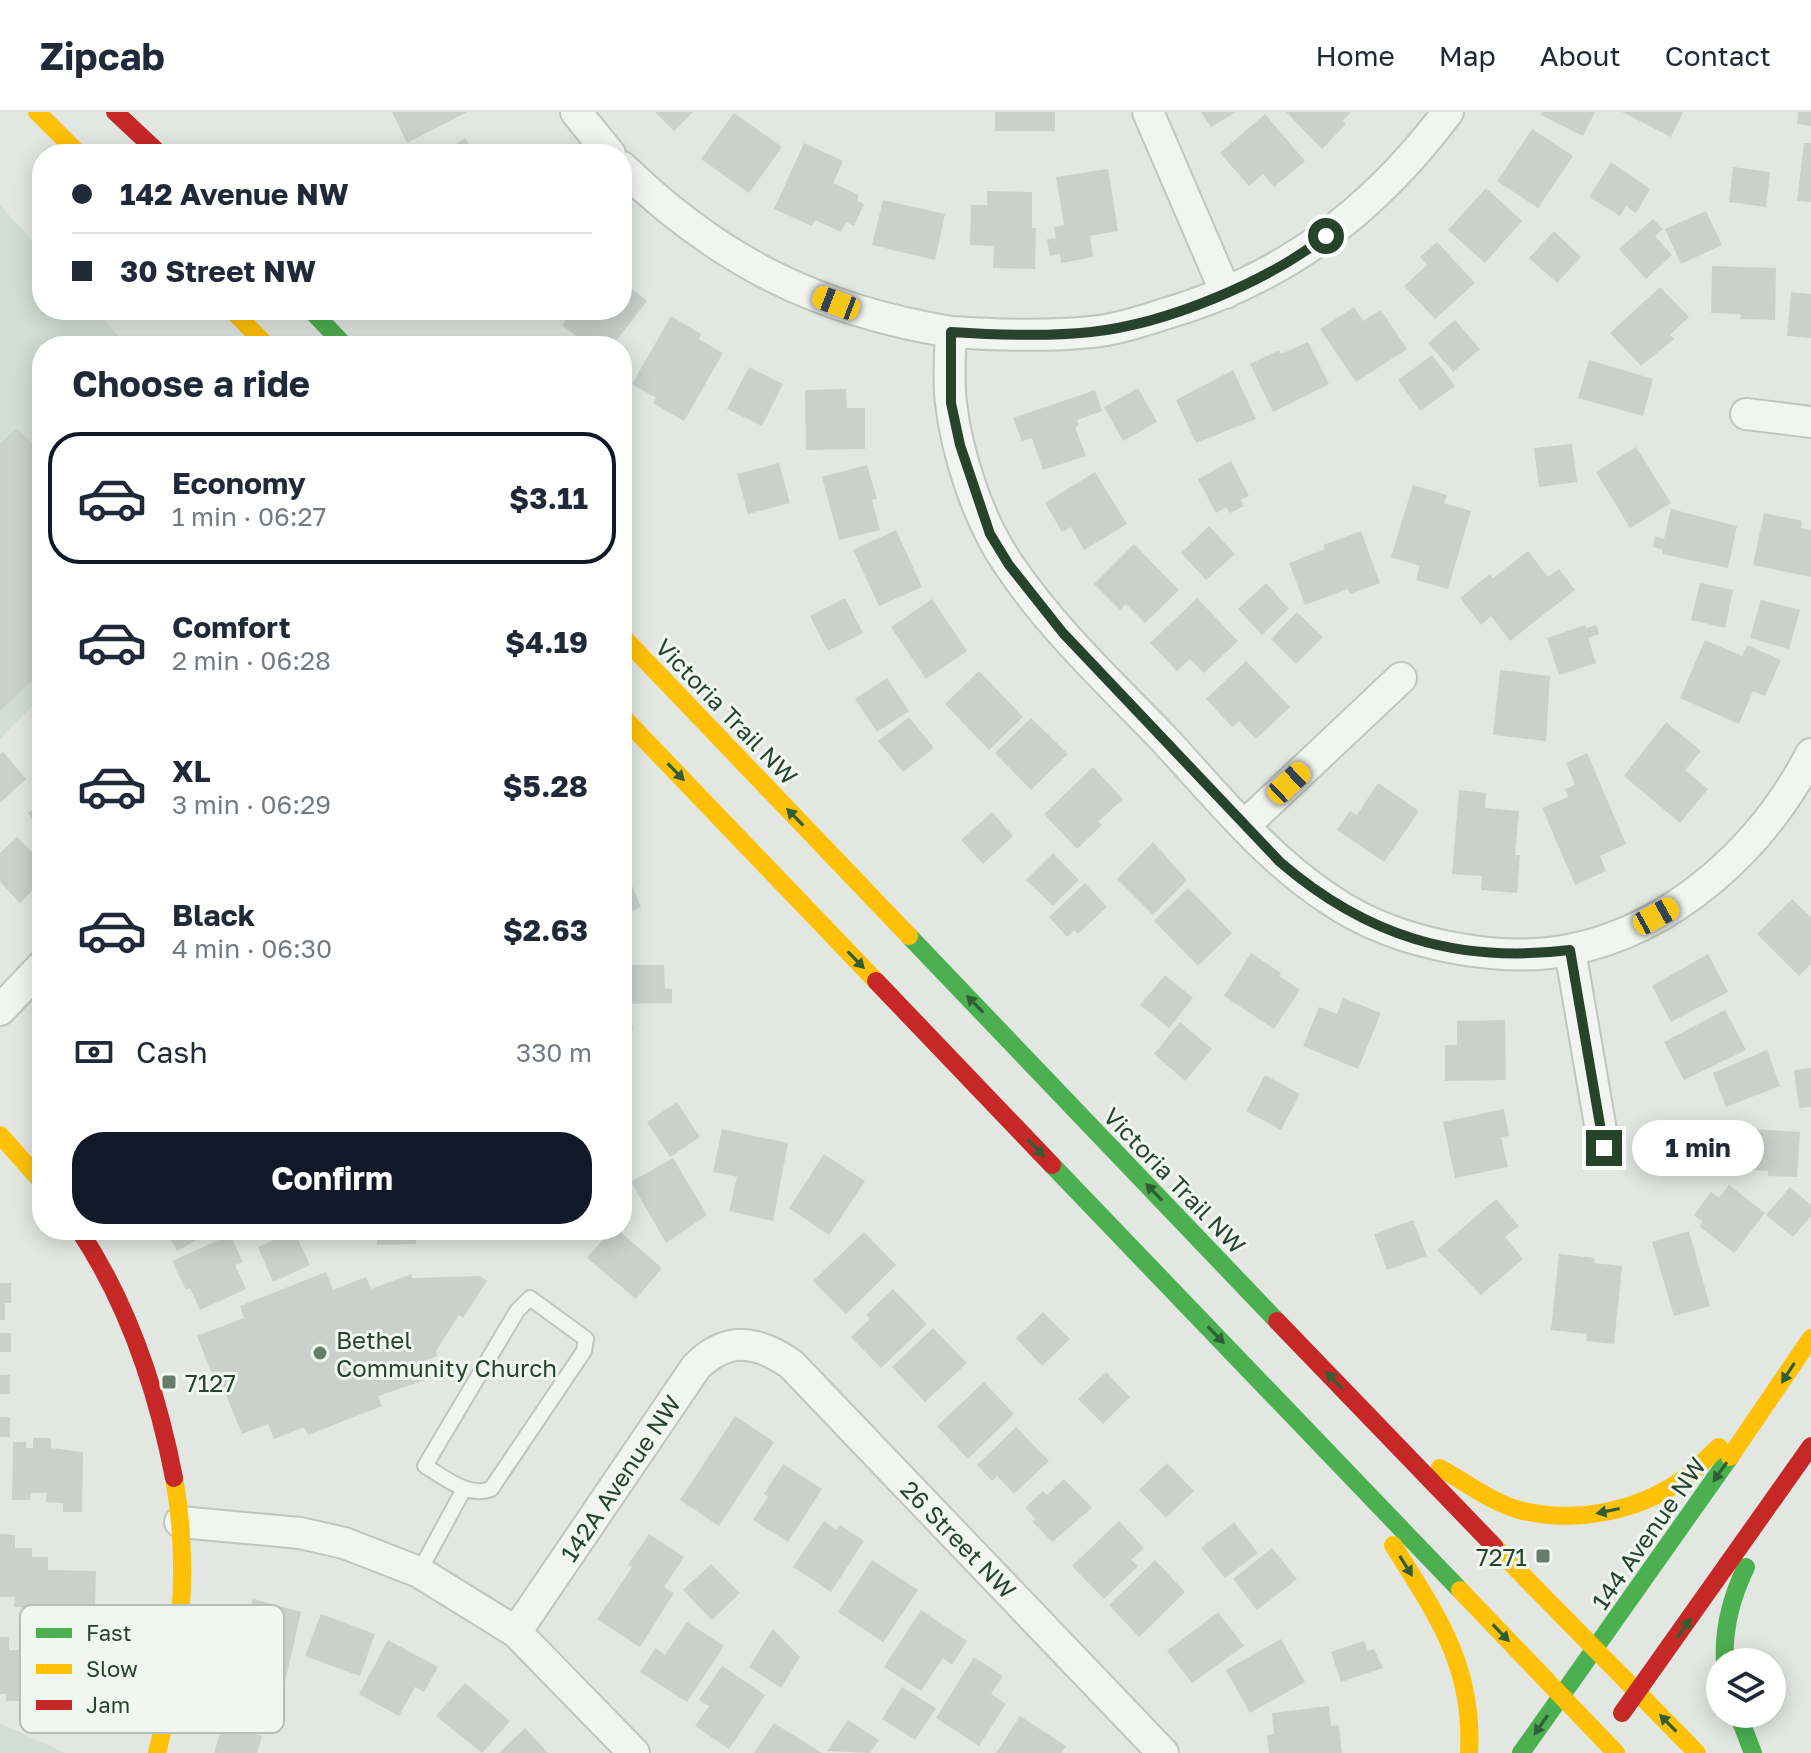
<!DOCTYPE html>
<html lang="en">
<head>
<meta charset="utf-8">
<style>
  :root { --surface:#fff; --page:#f6f6f7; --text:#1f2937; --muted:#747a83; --line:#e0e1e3; --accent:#111827 }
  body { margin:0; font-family:"Golos Text",sans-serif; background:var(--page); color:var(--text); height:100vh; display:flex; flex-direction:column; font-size:30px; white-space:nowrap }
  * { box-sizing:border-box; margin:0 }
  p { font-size:26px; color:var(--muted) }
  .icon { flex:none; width:44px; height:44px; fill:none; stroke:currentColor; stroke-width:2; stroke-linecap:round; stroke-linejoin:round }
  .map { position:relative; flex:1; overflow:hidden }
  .drawer { position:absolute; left:32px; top:224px; width:600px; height:904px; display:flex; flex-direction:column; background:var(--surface); border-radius:32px; box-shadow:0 4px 20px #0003 }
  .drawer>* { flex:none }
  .guide { position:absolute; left:32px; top:32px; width:600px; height:176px; border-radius:32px; box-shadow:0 4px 20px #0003; display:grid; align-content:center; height:176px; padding:0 40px; background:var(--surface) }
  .fabs { position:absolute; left:1706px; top:1536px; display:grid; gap:16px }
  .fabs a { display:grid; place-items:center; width:80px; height:80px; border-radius:50%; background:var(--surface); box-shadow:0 4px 20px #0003; font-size:40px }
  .end { position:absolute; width:36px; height:36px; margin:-18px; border:10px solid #27432c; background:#fff; box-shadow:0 0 0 4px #fff }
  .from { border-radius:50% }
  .bubble { position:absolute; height:56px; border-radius:28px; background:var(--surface); box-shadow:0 4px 20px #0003; font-size:26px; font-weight:700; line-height:56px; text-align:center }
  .car { position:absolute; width:24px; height:48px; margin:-24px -12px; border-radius:10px; box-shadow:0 0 6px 2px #0007; background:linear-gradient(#f5c518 24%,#345 0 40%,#f5c518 0 76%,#345 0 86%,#f5c518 0) }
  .guide b { display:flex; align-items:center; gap:28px; height:76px; font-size:30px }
  .guide b+b { border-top:2px solid var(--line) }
  .guide i { width:20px; height:20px; background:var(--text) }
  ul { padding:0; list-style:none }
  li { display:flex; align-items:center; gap:24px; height:132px; margin:0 16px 12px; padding:0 24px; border:4px solid transparent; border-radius:32px }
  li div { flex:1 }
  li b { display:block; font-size:30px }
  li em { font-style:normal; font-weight:700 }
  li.active { border-color:var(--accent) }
  li>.icon { width:72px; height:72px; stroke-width:1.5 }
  h2 { padding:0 40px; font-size:36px; line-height:96px }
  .pay { display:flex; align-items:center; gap:20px; height:88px; padding:0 40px; font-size:30px }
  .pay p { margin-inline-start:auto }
  .action { display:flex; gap:16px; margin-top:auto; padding:16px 40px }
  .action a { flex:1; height:92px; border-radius:32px; background:var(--accent); color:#fff; font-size:32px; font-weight:700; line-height:92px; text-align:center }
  header { display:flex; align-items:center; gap:48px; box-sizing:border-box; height:112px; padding:0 40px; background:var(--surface); border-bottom:2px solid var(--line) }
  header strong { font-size:38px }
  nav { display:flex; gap:44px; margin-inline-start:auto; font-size:28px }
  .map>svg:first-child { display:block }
  .built { fill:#d2ded5 }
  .building { fill:#cad0cb }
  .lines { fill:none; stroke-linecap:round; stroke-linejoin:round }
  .lane-casing { stroke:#c0c5c1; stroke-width:18 }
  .street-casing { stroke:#c0c5c1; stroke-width:34 }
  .lane { stroke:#f1f4f1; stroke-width:14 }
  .street { stroke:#f1f4f1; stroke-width:30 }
  .fast { stroke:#4caf50; stroke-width:18 }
  .slow { stroke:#ffc107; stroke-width:18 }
  .jam { stroke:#c62828; stroke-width:18 }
  .oneway { fill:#305e35 }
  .route { stroke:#27432c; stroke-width:10 }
  .poi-dot { fill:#687c6c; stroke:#eff7f0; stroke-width:3 }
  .labels { text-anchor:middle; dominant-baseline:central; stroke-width:6; stroke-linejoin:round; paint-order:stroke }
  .street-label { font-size:24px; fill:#27432c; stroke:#eff7f0 }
  .poi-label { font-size:24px; fill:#27432c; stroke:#eff7f0; text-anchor:start }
  .key { fill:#eff7f0; stroke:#b3c1b5; stroke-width:2 }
  .key-label { font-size:22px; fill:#27432c }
</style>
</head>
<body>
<header>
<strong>Zipcab</strong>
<nav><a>Home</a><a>Map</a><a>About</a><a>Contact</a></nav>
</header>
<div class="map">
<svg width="1811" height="1641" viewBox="0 0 1811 1641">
  <rect width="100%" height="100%" fill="#e2e7e2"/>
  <path class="built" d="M0,93L42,140V198H95L128,234H42V584L0,627Z
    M0,1611L65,1641H0Z"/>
  <path class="building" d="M392,0H467L407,31Z
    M655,0H693L674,19Z
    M995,0H1055V19H995Z
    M1201,0H1236L1211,15Z
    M1286,0H1351L1343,9L1346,12L1322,37Z
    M1542,0H1595L1583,24L1541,3Z
    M1622,0H1683L1671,25Z
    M1798,0H1811V14L1797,12Z
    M734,1L782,35L749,81L701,47Z
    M1265,2L1305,49L1274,75L1263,62L1249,74L1220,41Z
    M1532,17L1573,44L1538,96L1497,69Z
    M465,26L476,42H443Z
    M804,31L843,49L833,71L859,83L857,89L864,92L854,114L846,110L841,120L815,108L812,114L774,97Z
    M1804,31H1811V90L1797,89Z
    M1611,50L1650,77L1636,101L1626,94L1620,104L1589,85Z
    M1733,55L1770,60L1766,95L1729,90Z
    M1108,57L1118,119L1090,124L1093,145L1061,151L1060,142L1050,144L1047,127L1056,126L1054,115L1064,113L1056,65Z
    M1486,76L1522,109L1485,151L1448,118Z
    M987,79L1032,80V116H1036L1035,157L993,156L994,134L970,133L971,93H987Z
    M883,88L945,102L935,148L872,133Z
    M1706,99L1722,133L1681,152L1665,117Z
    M1653,107L1663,117L1655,124L1672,143L1646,167L1619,137Z
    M1554,119L1581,145L1557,171L1529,146Z
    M1437,130L1475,171L1435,207L1404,174L1427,153L1420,145Z
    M1712,154L1776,156L1775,208L1740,207L1741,202L1711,201Z
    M622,169L647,189L612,234H579L576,231L580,227L562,213L574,198H622Z
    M1660,175L1689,205L1670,223L1674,227L1641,254L1610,221Z
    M1791,180L1811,182V226L1787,224Z
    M1354,195L1363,209L1381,198L1407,237L1356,270L1320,217Z
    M671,204L701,222L699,227L723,241L684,309L653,291L656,286L632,272Z
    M1455,208L1480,237L1453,260L1428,231Z
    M1308,230L1329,272L1273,300L1250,252L1279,238L1281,242Z
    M1432,243L1455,274L1420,299L1398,268Z
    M1589,248L1653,267L1643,304L1578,286Z
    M749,255L783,272L762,314L727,297Z
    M1233,258L1256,307L1196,331L1176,288Z
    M1138,276L1157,310L1123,329L1104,295Z
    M846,277L847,296H865V337L806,338L805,278Z
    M1095,278L1102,299L1077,308L1079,314L1075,315L1086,344L1043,358L1032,326L1022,329L1013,306Z
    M16,316L42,340V559L0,599V332Z
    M1572,332L1577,370L1539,375L1534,336Z
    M1636,335L1671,391L1630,416L1596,360Z
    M1231,349L1249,384L1241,388L1244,394L1230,401L1226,395L1216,401L1198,367Z
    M779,351L790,391L748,402L737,362Z
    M867,353L877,387L872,388L880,418L839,428L822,365Z
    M1095,360L1127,412L1084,438L1071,415L1062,420L1045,391Z
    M1413,373L1447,383L1444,391L1471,399L1448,477L1416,468L1420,454L1391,445Z
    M1671,397L1737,414L1728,456L1662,442V437L1653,435L1655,424L1664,427Z
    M1764,401L1802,409L1801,416L1811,418V465L1753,453Z
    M1209,414L1235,442L1206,468L1181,441Z
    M896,418L922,475L879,494L853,438Z
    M1361,419L1380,471L1350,482L1348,477L1305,493L1289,451L1325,437L1323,433Z
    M1134,432L1179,478L1145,511L1126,492L1120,498L1094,472Z
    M1528,439L1548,465L1559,457L1575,478L1510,529L1491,504L1481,513L1460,486L1490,462L1493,466Z
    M1266,471L1289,497L1262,523L1238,497Z
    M1700,471L1733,478L1725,516L1691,508Z
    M845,486L863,521L828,539L810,504Z
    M1197,486L1238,529L1204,561L1190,547L1177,559L1150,531Z
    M932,487L967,539L926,567L891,515Z
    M1761,488L1800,498L1789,537L1750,526Z
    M1297,500L1323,525L1296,552L1271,527Z
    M1585,513L1586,516L1596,513L1599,522L1588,526L1596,551L1559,563L1547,526Z
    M1705,528L1742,544L1747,533L1781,548L1765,584L1753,579L1739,612L1680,586Z
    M1246,549L1290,595L1256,627L1239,609L1232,615L1206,587Z
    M1500,558L1550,564L1546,629L1493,623Z
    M979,559L1023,605L989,638L945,592Z
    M887,566L909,599L877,620L855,587Z
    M909,605L934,636L903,660L878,629Z
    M1031,606L1068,642L1031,678L995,641Z
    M1666,610L1701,639L1685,658L1708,677L1680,711L1624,664Z
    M3,640L26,667L0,691V642Z
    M1587,641L1626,732L1600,744L1606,759L1575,773L1542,696L1568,685L1565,677L1575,673L1566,651Z
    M1093,655L1123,687L1098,710L1102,713L1077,737L1044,702Z
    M1378,671L1419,699L1384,750L1337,718L1350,699L1357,703Z
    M1459,678L1486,681L1485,696L1519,699L1515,743H1520L1517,781L1481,778L1482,764L1452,762Z
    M42,690V719L28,701Z
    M992,700L1013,724L983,752L961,728Z
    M17,725L42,750V769L20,791L0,770V741Z
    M1153,730L1187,768L1153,803L1117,767Z
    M1053,741L1079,768L1053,794L1026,768Z
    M627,762L641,795L622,803V764Z
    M1085,771L1107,795L1078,822L1074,818L1067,825L1049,805Z
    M1188,776L1232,821L1198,854L1154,809Z
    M1792,787L1811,805V852L1799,864L1757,822Z
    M1251,841L1281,861L1279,864L1300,878L1274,917L1224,884Z
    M1708,842L1728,880L1671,910L1652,874Z
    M624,853H664L665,877H672V891L625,892Z
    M1165,863L1193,886L1169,916L1140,893Z
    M1343,886L1381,901L1358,957L1303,934L1319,895L1337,902Z
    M1725,898L1746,938L1684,968L1664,930Z
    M1505,908L1506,968L1445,969V933H1457V909Z
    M622,910L633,914L623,947H622Z
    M1180,910L1212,937L1185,969L1154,942Z
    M1767,938L1780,974L1726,995L1713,961Z
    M1811,956V995L1799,996L1794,958Z
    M1265,963L1300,982L1281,1018L1246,999Z
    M677,990L700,1025L670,1045L647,1010Z
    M1504,997L1509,1024L1501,1025L1508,1055L1455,1066L1443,1010Z
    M1737,1016L1800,1020L1797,1065L1768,1064V1059L1735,1057Z
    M722,1017L788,1031L773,1109L729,1099L737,1065L713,1060Z
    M824,1042L865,1069L829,1123L789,1096Z
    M673,1046L707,1103L666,1131L631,1070Z
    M1729,1073L1765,1101L1734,1141L1699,1114L1703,1110L1694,1103L1711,1080L1719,1086Z
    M1790,1075L1811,1093V1104L1793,1125L1766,1103Z
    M1496,1087L1519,1114L1505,1125L1523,1147L1481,1183L1437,1138Z
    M1413,1108L1427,1144L1387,1158L1374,1122Z
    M157,1118H214L177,1139L166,1119L159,1122Z
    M377,1118H416V1132L377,1133Z
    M611,1118H618L662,1156L636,1187L587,1146Z
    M294,1119L310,1153L273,1170L258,1135Z
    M1689,1119L1710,1194L1674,1204L1652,1130Z
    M864,1120L896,1153L846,1202L813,1169Z
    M230,1123L243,1150L235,1153L246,1177L200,1198L190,1176L186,1178L172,1149Z
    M1559,1142L1595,1146L1594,1151L1622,1154L1614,1232L1586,1229L1587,1222L1551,1218Z
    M326,1160L333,1178L366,1165L371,1177L411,1162L412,1166L480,1164L487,1169L463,1206L459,1203L436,1239L437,1244L421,1250L428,1267L378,1284L382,1294L308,1323L304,1315L274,1327L268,1312L242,1322L224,1278L219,1280L197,1224L244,1206L240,1194Z
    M0,1171H11V1191H5V1208H0Z
    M893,1177L927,1212L881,1256L851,1225L870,1207L866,1203Z
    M1043,1200L1070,1227L1042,1254L1016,1226Z
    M933,1216L967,1251L925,1290L892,1255Z
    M0,1221H11V1240H0Z
    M1106,1260L1130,1285L1103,1312L1078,1287Z
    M0,1263H10V1282H0Z
    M984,1270L1014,1302L968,1347L937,1314Z
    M735,1304L774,1330L719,1414L680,1388Z
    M0,1305H10V1325H0Z
    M1016,1315L1049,1349L1014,1382L997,1364L992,1369L977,1353Z
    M33,1326H51V1336L83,1340L82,1400H63V1391L46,1390L47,1381H31L30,1388H12L13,1330H26V1336H33Z
    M1167,1351L1194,1379L1166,1406L1139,1378Z
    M783,1352L822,1377L788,1430L753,1408L768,1385L764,1382Z
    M1064,1367L1092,1396L1052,1430L1032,1409L1036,1407L1025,1396L1043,1379L1047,1383Z
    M824,1409L837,1418L840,1413L864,1429L831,1480L793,1455Z
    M1119,1409L1144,1436L1131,1448L1138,1454L1104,1487L1072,1454Z
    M1234,1410L1258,1441L1225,1466L1201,1436Z
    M0,1422L15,1423V1436H32V1445H48V1458L96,1459L94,1522H77L78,1508L49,1507V1496L14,1495L15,1485H0Z
    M649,1422L684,1445L664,1475L674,1481L640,1535L597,1507L632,1455L628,1453Z
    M1272,1436L1297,1467L1257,1498L1233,1467Z
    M872,1448L918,1478L883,1530L838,1500Z
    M1155,1448L1185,1480L1139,1525L1109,1493Z
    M711,1452L740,1481L712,1508L683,1478Z
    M253,1487L301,1500L280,1592L232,1580L239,1553L236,1552Z
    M921,1498L967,1529L952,1553L943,1546L921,1579L884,1555Z
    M1218,1500L1244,1534L1192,1571L1167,1539Z
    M321,1502L375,1522L360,1564L305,1544Z
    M687,1510L724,1534L687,1590L640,1560L655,1536L665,1543Z
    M773,1517L800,1545L781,1576L749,1555Z
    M0,1525H9V1538H27V1546H31V1540H43L44,1554H62V1562H77V1614H58L59,1606H42L43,1598L24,1597V1589H6V1582H0Z
    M1281,1527L1305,1570L1250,1601L1226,1558Z
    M388,1528L438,1555L424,1580L415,1575L399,1604L359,1582Z
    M1364,1529L1368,1539L1374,1537L1383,1556L1341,1570L1331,1540Z
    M974,1545L1003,1564L991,1582L1006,1592L979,1634L936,1606Z
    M722,1554L765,1583L729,1637L695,1614L709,1594L699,1588Z
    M465,1571L510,1609L482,1641L436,1604Z
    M902,1575L936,1596L915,1628L882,1607Z
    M1329,1594L1331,1614L1339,1613L1342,1641H1269L1267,1623L1274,1622L1272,1601Z
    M1020,1604L1066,1634L1062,1641H996Z
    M848,1608L879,1628L870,1641L827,1639Z
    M774,1611L822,1641H754Z
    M223,1612L262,1624L257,1641H214Z
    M525,1616L548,1641H499Z"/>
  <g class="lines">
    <defs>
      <path id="lane" d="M530,1186L586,1227L584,1239L491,1377C468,1386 444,1365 425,1354L517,1199Z
        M419,1460L464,1377"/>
      <path id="street" d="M576,0L610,42
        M1148,0L1226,181
        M622,55C719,149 817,198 951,220C950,243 948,268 951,291C957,343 979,410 1009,453C1052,517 1110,571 1163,626C1215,682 1265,745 1329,787C1368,814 1413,829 1460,837C1495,843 1534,845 1569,838C1675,817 1763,735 1811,642
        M951,220C997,223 1044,225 1091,220C1114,218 1139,210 1161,203C1283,168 1372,101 1448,0
        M1746,302L1811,310
        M1245,713L1401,566
        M1570,838L1604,1036
        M0,898L42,854
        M180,1410L300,1421L344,1431L419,1460L516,1520L634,1641
        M516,1520L696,1255C727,1224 756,1228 791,1252L1163,1641"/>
    </defs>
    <use href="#lane" class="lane-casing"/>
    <use href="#street" class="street-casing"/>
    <use href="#lane" class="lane"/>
    <use href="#street" class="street"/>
    <path class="fast" d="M311,198L345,234
      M909,824L1277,1209
      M1052,1053L1460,1478
      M1725,1550C1723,1516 1731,1486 1746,1455
      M1738,1602L1753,1641
      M1521,1641L1730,1345"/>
    <path class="slow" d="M37,0L79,42
      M232,198L267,234
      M622,524L909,824
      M622,604L876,869
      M0,1023L42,1070
      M1730,1345L1811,1226
      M1440,1356C1465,1370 1488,1388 1516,1397C1571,1413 1636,1400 1682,1368C1695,1358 1707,1346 1719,1335
      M1393,1433C1437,1503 1474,1555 1469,1641
      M1494,1434L1697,1641
      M1460,1478L1616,1641
      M157,1641C180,1551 191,1458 174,1366"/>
    <path class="jam" d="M115,0L160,42
      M876,869L1052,1053
      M79,1118C129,1193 157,1278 174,1366
      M1277,1209L1494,1434
      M1622,1601L1811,1334"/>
  </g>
  <defs><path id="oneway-solid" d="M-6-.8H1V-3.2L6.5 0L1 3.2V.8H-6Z" transform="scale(2)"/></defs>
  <g class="oneway">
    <use href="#oneway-solid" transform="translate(676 660) rotate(46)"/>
    <use href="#oneway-solid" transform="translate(795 705) rotate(-134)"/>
    <use href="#oneway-solid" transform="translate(856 848) rotate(46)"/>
    <use href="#oneway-solid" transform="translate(975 892) rotate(-134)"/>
    <use href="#oneway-solid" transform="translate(1036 1036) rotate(46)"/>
    <use href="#oneway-solid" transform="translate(1154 1080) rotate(-134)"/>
    <use href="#oneway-solid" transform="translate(1216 1223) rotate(46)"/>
    <use href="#oneway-solid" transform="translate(1788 1261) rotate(123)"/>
    <use href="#oneway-solid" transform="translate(1334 1268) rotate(-134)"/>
    <use href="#oneway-solid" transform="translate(1720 1360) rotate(125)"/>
    <use href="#oneway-solid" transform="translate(1608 1399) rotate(168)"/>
    <use href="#oneway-solid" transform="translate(1406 1454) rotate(58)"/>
    <use href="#oneway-solid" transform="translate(1684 1516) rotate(-55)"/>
    <use href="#oneway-solid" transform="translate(1501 1521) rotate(46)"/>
    <use href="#oneway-solid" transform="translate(1668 1611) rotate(-134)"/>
    <use href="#oneway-solid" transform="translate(1541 1613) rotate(125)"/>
  </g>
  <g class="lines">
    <path class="route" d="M1326,124C1267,170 1166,212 1091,220C1045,225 997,223 951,220V291L960,333L990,422L1009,453L1063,521L1280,750C1366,824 1457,852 1570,838L1604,1036"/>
  </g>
  <g class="poi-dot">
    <circle cx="320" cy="1241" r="8"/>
    <rect x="161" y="1262" width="16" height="16" rx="4"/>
    <rect x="1535" y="1436" width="16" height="16" rx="4"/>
  </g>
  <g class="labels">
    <g class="street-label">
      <text transform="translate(727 599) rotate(46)">Victoria Trail NW</text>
      <text transform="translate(1175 1068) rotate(46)">Victoria Trail NW</text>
      <text transform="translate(620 1366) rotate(-56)">142A Avenue NW</text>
      <text transform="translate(1648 1421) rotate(-55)">144 Avenue NW</text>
      <text transform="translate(959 1427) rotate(46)">26 Street NW</text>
    </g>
    <g class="poi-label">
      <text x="336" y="1227">Bethel<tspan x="336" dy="28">Community Church</tspan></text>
      <text x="185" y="1270">7127</text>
      <text x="1527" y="1444" text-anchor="end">7271</text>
    </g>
  </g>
  <rect x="20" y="1493" width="264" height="128" rx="12" class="key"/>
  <rect x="36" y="1516" width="36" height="10" fill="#4caf50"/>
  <rect x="36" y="1552" width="36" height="10" fill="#ffc107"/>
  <rect x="36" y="1588" width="36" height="10" fill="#c62828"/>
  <g class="key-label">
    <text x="86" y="1529">Fast</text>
    <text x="86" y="1565">Slow</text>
    <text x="86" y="1601">Jam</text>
  </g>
</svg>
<div class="fabs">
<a><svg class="icon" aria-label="layers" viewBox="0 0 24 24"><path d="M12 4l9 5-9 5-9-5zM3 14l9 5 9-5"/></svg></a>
</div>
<i class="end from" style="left:1326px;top:124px"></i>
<i class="end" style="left:1604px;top:1036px"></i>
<div class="bubble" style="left:1632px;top:1008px;width:132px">1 min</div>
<i class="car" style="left:836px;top:191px;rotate:291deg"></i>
<i class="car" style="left:1289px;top:671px;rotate:47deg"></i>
<i class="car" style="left:1656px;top:804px;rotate:61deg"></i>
<div class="guide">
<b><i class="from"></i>142 Avenue NW</b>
<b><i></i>30 Street NW</b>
</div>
<section class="drawer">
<h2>Choose a ride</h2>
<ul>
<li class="active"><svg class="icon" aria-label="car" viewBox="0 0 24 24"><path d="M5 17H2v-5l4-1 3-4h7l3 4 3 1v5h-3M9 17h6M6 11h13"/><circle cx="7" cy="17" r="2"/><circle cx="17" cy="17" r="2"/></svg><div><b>Economy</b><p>1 min · 06:27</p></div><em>$3.11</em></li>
<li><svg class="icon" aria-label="car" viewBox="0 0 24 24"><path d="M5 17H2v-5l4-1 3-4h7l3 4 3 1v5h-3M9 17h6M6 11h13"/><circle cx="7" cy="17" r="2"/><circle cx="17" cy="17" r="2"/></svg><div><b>Comfort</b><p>2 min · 06:28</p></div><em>$4.19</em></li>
<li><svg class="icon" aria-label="car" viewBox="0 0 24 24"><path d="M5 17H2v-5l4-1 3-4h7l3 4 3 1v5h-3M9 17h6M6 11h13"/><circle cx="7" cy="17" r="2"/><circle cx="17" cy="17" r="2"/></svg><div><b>XL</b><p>3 min · 06:29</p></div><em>$5.28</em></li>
<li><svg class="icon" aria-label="car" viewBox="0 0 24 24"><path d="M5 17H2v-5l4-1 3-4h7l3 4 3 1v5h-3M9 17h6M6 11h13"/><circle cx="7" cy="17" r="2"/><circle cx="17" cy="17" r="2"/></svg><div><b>Black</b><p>4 min · 06:30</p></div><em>$2.63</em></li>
</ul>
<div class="pay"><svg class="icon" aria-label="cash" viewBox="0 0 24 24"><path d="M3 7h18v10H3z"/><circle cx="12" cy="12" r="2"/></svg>Cash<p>330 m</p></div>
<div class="action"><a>Confirm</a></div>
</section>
</div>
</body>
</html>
